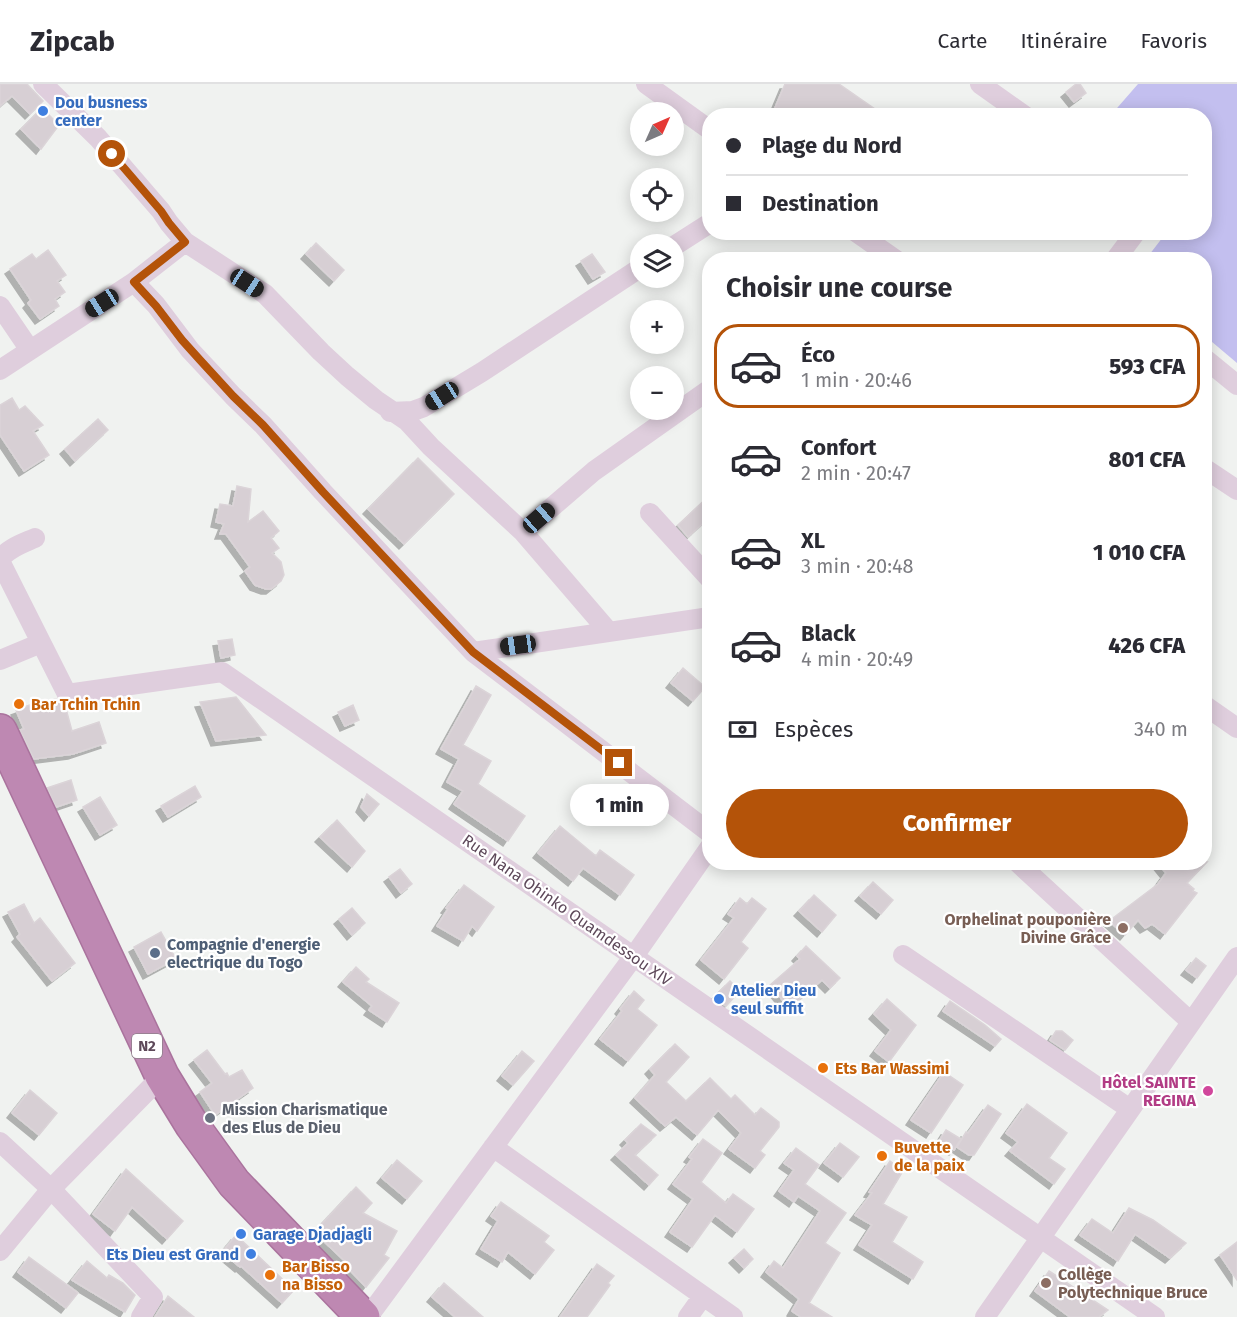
<!DOCTYPE html>
<html lang="fr">
<head>
<meta charset="utf-8">
<style>
  :root { --surface:#fff; --page:#f7f7f7; --text:#2b2b33; --muted:#7c7c81; --line:#e1e1e2; --accent:#b45309 }
  body { margin:0; font-family:"Fira Sans",sans-serif; background:var(--page); color:var(--text); height:100vh; display:flex; flex-direction:column; font-size:22px; white-space:nowrap }
  * { box-sizing:border-box; margin:0 }
  p { font-size:20px; color:var(--muted) }
  .icon { flex:none; width:33px; height:33px; fill:none; stroke:currentColor; stroke-width:2; stroke-linecap:round; stroke-linejoin:round }
  .map { position:relative; flex:1; overflow:hidden }
  .panel { position:absolute; left:702px; top:168px; width:510px; height:618px; display:flex; flex-direction:column; background:var(--surface); border-radius:24px; box-shadow:0 3px 15px #0003 }
  .panel>* { flex:none }
  .guide { position:absolute; left:702px; top:24px; width:510px; height:132px; border-radius:24px; box-shadow:0 3px 15px #0003; display:grid; align-content:center; height:132px; padding:0 24px; background:var(--surface) }
  .needle { width:39px; rotate:45deg }
  .fabs { position:absolute; left:630px; top:18px; display:grid; gap:12px }
  .fabs a { display:grid; place-items:center; width:54px; height:54px; border-radius:50%; background:var(--surface); box-shadow:0 3px 15px #0003; font-size:30px }
  .end { position:absolute; width:27px; height:27px; margin:-14px; border:8px solid #b45309; background:#fff; box-shadow:0 0 0 3px #fff }
  .from { border-radius:50% }
  .bubble { position:absolute; height:42px; border-radius:21px; background:var(--surface); box-shadow:0 3px 15px #0003; font-size:20px; font-weight:800; line-height:42px; text-align:center }
  .car { position:absolute; width:18px; height:36px; margin:-18px -9px; border-radius:8px; box-shadow:0 0 4px 2px #0007; background:linear-gradient(#222 24%,#8ab4d8 0 40%,#222 0 76%,#8ab4d8 0 86%,#222 0) }
  .guide b { display:flex; align-items:center; gap:21px; height:57px; font-size:22px }
  .guide b+b { border-top:2px solid var(--line) }
  .guide i { width:15px; height:15px; background:var(--text) }
  ul { padding:0; list-style:none }
  li { display:flex; align-items:center; gap:18px; height:84px; margin:0 12px 9px; padding:0 12px; border:3px solid transparent; border-radius:24px }
  li div { flex:1 }
  li b { display:block; font-size:22px }
  li em { font-style:normal; font-weight:800 }
  li.current { border-color:var(--accent) }
  li>.icon { width:54px; height:54px; stroke-width:1.5 }
  h2 { padding:0 24px; font-size:27px; line-height:72px }
  .pay { display:flex; align-items:center; gap:15px; height:66px; padding:0 24px; font-size:22px }
  .pay p { margin-inline-start:auto }
  .cta { display:flex; gap:12px; margin-top:auto; padding:12px 24px }
  .cta a { flex:1; height:69px; border-radius:36px; background:var(--accent); color:#fff; font-size:24px; font-weight:800; line-height:69px; text-align:center }
  header { display:flex; align-items:center; gap:36px; box-sizing:border-box; height:84px; padding:0 30px; background:var(--surface); border-bottom:2px solid var(--line) }
  header strong { font-size:28px }
  nav { display:flex; gap:33px; margin-inline-start:auto; font-size:21px }
  .map>svg:first-child { display:block }
  .green { fill:#c3bfef }
  .building { fill:#d7cfd4; stroke:#dbd4d8; stroke-width:1.5; filter:url(#shadow) }
  .lines { fill:none; stroke-linecap:round; stroke-linejoin:round }
  .highway-casing { stroke:#aa739d; stroke-width:36 }
  .street { stroke:#dfcedd; stroke-width:20 }
  .highway { stroke:#be88b2; stroke-width:33 }
  .route { stroke:#b45309; stroke-width:8 }
  .shop-dot { fill:#3f7fe0; stroke:#fff; stroke-width:2 }
  .food-dot { fill:#e8710a; stroke:#fff; stroke-width:2 }
  .education-dot { fill:#8d6e63; stroke:#fff; stroke-width:2 }
  .service-dot { fill:#5c6f8a; stroke:#fff; stroke-width:2 }
  .hotel-dot { fill:#d1479c; stroke:#fff; stroke-width:2 }
  .worship-dot { fill:#6b7280; stroke:#fff; stroke-width:2 }
  .labels { text-anchor:middle; dominant-baseline:central; stroke-width:4.5; stroke-linejoin:round; paint-order:stroke }
  .shield { fill:#fff; stroke:#8e7f8b; stroke-width:1.5 }
  .shield-label { font-size:15px; font-weight:bold; fill:#5d4859 }
  .shop-label { font-size:16px; font-weight:bold; fill:#366cbe; stroke:#fff; text-anchor:start }
  .food-label { font-size:16px; font-weight:bold; fill:#c56008; stroke:#fff; text-anchor:start }
  .street-label { font-size:16px; fill:#5d4859; stroke:#fff }
  .education-label { font-size:16px; font-weight:bold; fill:#785e54; stroke:#fff; text-anchor:end }
  .service-label { font-size:16px; font-weight:bold; fill:#4e5e75; stroke:#fff; text-anchor:start }
  .hotel-label { font-size:16px; font-weight:bold; fill:#b23c85; stroke:#fff; text-anchor:end }
  .worship-label { font-size:16px; font-weight:bold; fill:#5b616d; stroke:#fff; text-anchor:start }
</style>
</head>
<body>
<header>
<strong>Zipcab</strong>
<nav><a>Carte</a><a>Itinéraire</a><a>Favoris</a></nav>
</header>
<div class="map">
<svg width="1237" height="1233" viewBox="0 0 1237 1233">
  <defs>
    <filter id="shadow"><feDropShadow dx="-5" dy="5" stdDeviation="0" flood-color="#0004"/></filter>
  </defs>
  <rect width="100%" height="100%" fill="#f0f2f0"/>
  <path class="green" d="M1138,0H1237V279L1205,252L1204,176L1146,175L1166,149L1204,148V32L1111,31Z"/>
  <path class="building" d="M0,0H27L43,17L30,30L12,12L0,22Z
    M785,0H839L885,32H792L775,24Z
    M1076,0H1080L1086,9L1074,18L1066,8Z
    M42,24L59,41L41,65L21,45Z
    M316,159L344,186L334,197L306,170Z
    M48,166L66,191L57,197L65,208L55,215L59,222L40,235L28,219L31,216L10,185L32,170L36,175Z
    M592,170L605,188L593,195L581,177Z
    M12,314L19,326L25,322L43,341L33,347L49,371L24,387L0,351V321Z
    M98,335L108,346L75,377L65,365Z
    M418,374L454,410L404,460L368,425Z
    M237,402L251,405L248,438L263,427L279,447L271,454L279,464L272,469L281,478L284,491L281,497L271,505H266L255,501L245,487L250,483L226,450H220L224,440L216,438L220,420L233,422Z
    M710,411V433L688,453L678,441Z
    M232,555L235,571L221,574L218,557Z
    M683,584L705,603L693,617L671,599Z
    M476,602L491,611L463,661L491,677L478,700L525,732L508,757L454,720L463,707L447,698L459,675L441,665Z
    M236,613L266,651L216,657L200,618Z
    M56,615L61,620L65,621L72,647L99,638L106,659L73,670L34,675L20,646L24,645L16,626L35,619V620Z
    M353,621L359,636L345,642L338,628Z
    M71,696L77,716L56,723L47,704Z
    M195,702L201,713L168,733L161,722Z
    M367,710L379,720L369,732L361,723Z
    M100,713L117,741L100,751L83,723Z
    M337,736L365,767L352,783L320,753Z
    M560,742L596,772L600,766L634,791L620,811L583,784L573,797L538,769Z
    M1157,778H1207L1187,799L1194,805L1193,807L1197,809L1165,850L1152,840L1145,844L1138,836L1125,851L1109,837L1158,800L1166,789Z
    M400,785L412,800L401,809L389,793Z
    M873,798L893,816L881,830L860,812Z
    M464,801L494,823L477,847L472,842L463,857L437,842L448,825L446,824Z
    M814,811L836,831L822,848L799,827Z
    M740,814L747,820L752,814L766,825L741,858L748,864L724,895L701,876L734,834L728,830Z
    M24,820L34,839L40,834L75,879L52,897L17,853L20,850L8,828Z
    M352,824L365,839L352,851L339,835Z
    M161,848L176,875L148,890L134,863Z
    M806,862L840,894L830,904L822,896L789,924L770,901L800,875L797,872Z
    M1196,874L1206,882L1197,894L1186,886Z
    M356,883L369,895L366,898L399,919L387,938L369,926L372,922L343,898Z
    M730,897L740,907L726,922L714,913Z
    M634,907L644,916L637,925L657,941L628,977L600,955L622,927L620,925Z
    M887,915L916,941L889,978L875,967L891,946L874,930Z
    M950,917L985,941L1001,955L995,962L943,927Z
    M1056,947H1062L1073,956L1065,966L1050,956Z
    M675,960L689,973L666,998L686,1017L710,994L731,1015L735,1011L755,1031L761,1024L779,1038V1043L760,1067L765,1071L755,1084L729,1065L741,1049L718,1026L697,1051L676,1033L665,1042L635,1014L655,991L650,985Z
    M207,966L225,990L227,989L229,993L242,986L253,1004L215,1031L200,1008L212,999L194,976Z
    M522,967L534,977L513,1001L502,992Z
    M944,988L963,1001L931,1049L911,1036Z
    M30,1006L57,1029L39,1051L12,1029Z
    M1027,1020L1067,1049L1049,1074L1065,1085L1054,1100L1010,1067L1018,1058L1006,1049Z
    M988,1021L1001,1030L974,1071H969L957,1063L966,1048L968,1049Z
    M641,1040L656,1051L635,1071L658,1091L649,1101L616,1071L628,1059L625,1056Z
    M946,1046L961,1055L954,1066L939,1057Z
    M703,1055L722,1069L701,1098L726,1119L733,1110L754,1125L737,1148L715,1131L692,1163L670,1148L693,1115L673,1100L692,1075L689,1073Z
    M840,1059L859,1073L843,1093L824,1079Z
    M796,1064L819,1081L805,1100L846,1129L825,1159L840,1169L809,1219L832,1233H801L792,1227L799,1215L766,1188L774,1177L783,1184L820,1127L798,1112L794,1118L779,1107L794,1086L784,1079Z
    M397,1076L422,1097L407,1115L382,1094Z
    M890,1077L903,1087L883,1120L907,1133L892,1158L923,1178L913,1195L859,1161L872,1141L855,1131L872,1109L869,1108Z
    M126,1085L183,1137L167,1155L132,1123L115,1147L93,1130Z
    M356,1103L372,1119L363,1129L397,1147L384,1171L389,1174L366,1203L347,1183L349,1181L314,1148Z
    M501,1118L549,1152L544,1158L554,1166L535,1190L508,1168L502,1178L481,1165L498,1137L491,1132Z
    M1129,1124L1153,1136L1186,1159L1170,1174L1135,1150L1118,1177L1080,1151L1092,1135L1113,1149Z
    M236,1151L294,1206L282,1219L241,1182L240,1183L222,1168Z
    M1237,1158V1196L1220,1171Z
    M744,1165L753,1175L744,1184L734,1174Z
    M29,1173L78,1209L66,1224L18,1188Z
    M87,1177L107,1194L109,1191L123,1199L135,1211L125,1228L72,1196Z
    M597,1180L614,1192L608,1199L610,1201L587,1233H560Z
    M1049,1187L1108,1226L1099,1233H1070L1035,1207Z
    M444,1199L483,1233H455L432,1213Z
    M168,1212L194,1233H155Z"/>
  <g class="lines">
    <defs>
      <path id="highway" d="M0,647L162,992L192,1041L234,1099L363,1233"/>
    </defs>
    <use href="#highway" class="highway-casing"/>
    <path class="street" d="M43,0L98,54L161,127L169,139L185,158L265,210L321,268L347,292L376,316L407,337L431,363L523,448L609,548
      M646,0L710,46
      M980,0L1025,32
      M856,148L896,176
      M674,162L710,139
      M1115,176L1136,148
      M134,198L156,221L190,266L233,312L263,341L323,408L473,568L710,533
      M0,222L30,266
      M1204,274L1237,301
      M0,286L134,198L185,158
      M390,328L413,327L424,323L482,288L640,184
      M1204,384L1237,406
      M650,429L710,495
      M523,448L594,387L710,305
      M35,454C24,459 5,465 0,477L67,610L222,588L1155,1233
      M473,568L710,749
      M0,576L41,559
      M1204,621L1237,644
      M1017,778L1191,938
      M903,871L1130,1025
      M0,1058L51,1105L153,1213L141,1233
      M493,1063L733,1233
      M0,1167L51,1105L162,992
      M368,1233L634,872L710,763
      M688,1233L703,1212
      M985,1233L1237,873"/>
    <use href="#highway" class="highway"/>
  </g>
  <g class="lines">
    <path class="route" d="M112,70L161,127L169,139L185,158L134,198L156,222L182,256L200,276L233,312L263,341L323,408L473,568L619,679"/>
  </g>
  <g class="shop-dot">
    <circle cx="43" cy="27" r="6"/>
    <circle cx="719" cy="915" r="6"/>
    <circle cx="241" cy="1150" r="6"/>
    <circle cx="251" cy="1170" r="6"/>
  </g>
  <g class="food-dot">
    <circle cx="19" cy="620" r="6"/>
    <circle cx="823" cy="984" r="6"/>
    <circle cx="882" cy="1072" r="6"/>
    <circle cx="270" cy="1191" r="6"/>
  </g>
  <g class="education-dot">
    <circle cx="1123" cy="844" r="6"/>
    <circle cx="1046" cy="1199" r="6"/>
  </g>
  <circle class="service-dot" cx="155" cy="869" r="6"/>
  <circle class="hotel-dot" cx="1208" cy="1007" r="6"/>
  <circle class="worship-dot" cx="210" cy="1034" r="6"/>
  <g class="labels">
    <rect class="shield" x="132" y="950" width="30" height="24" rx="4.5"/>
    <g class="shield-label">
      <text x="147" y="962">N2</text>
    </g>
    <g class="shop-label">
      <text x="55" y="18">Dou busness<tspan x="55" dy="18">center</tspan></text>
      <text x="731" y="906">Atelier Dieu<tspan x="731" dy="18">seul suffit</tspan></text>
      <text x="253" y="1150">Garage Djadjagli</text>
      <text x="239" y="1170" text-anchor="end">Ets Dieu est Grand</text>
    </g>
    <g class="food-label">
      <text x="31" y="620">Bar Tchin Tchin</text>
      <text x="835" y="984">Ets Bar Wassimi</text>
      <text x="894" y="1063">Buvette<tspan x="894" dy="18">de la paix</tspan></text>
      <text x="282" y="1182">Bar Bisso<tspan x="282" dy="18">na Bisso</tspan></text>
    </g>
    <g class="street-label">
      <text transform="translate(567 826) rotate(35)">Rue Nana Ohinko Quamdessou XIV</text>
    </g>
    <g class="education-label">
      <text x="1111" y="835">Orphelinat pouponière<tspan x="1111" dy="18">Divine Grâce</tspan></text>
      <text x="1058" y="1190" text-anchor="start">Collège<tspan x="1058" dy="18">Polytechnique Bruce</tspan></text>
    </g>
    <g class="service-label">
      <text x="167" y="860">Compagnie d'energie<tspan x="167" dy="18">electrique du Togo</tspan></text>
    </g>
    <g class="hotel-label">
      <text x="1196" y="998">Hôtel SAINTE<tspan x="1196" dy="18">REGINA</tspan></text>
    </g>
    <g class="worship-label">
      <text x="222" y="1025">Mission Charismatique<tspan x="222" dy="18">des Elus de Dieu</tspan></text>
    </g>
  </g>
</svg>
<div class="fabs">
<a><svg class="needle" viewBox="-14 -14 28 28"><path d="M0-13l5 13h-10z" fill="#e53935"/><path d="M0 13l5-13h-10z" fill="#7c7c81"/></svg></a>
<a><svg class="icon" aria-label="locate" viewBox="0 0 24 24"><circle cx="12" cy="12" r="6"/><path d="M12 2v4M12 18v4M2 12h4M18 12h4"/></svg></a>
<a><svg class="icon" aria-label="layers" viewBox="0 0 24 24"><path d="M12 4l9 5-9 5-9-5zM3 14l9 5 9-5"/></svg></a>
<a>+</a>
<a>−</a>
</div>
<i class="end from" style="left:112px;top:70px"></i>
<i class="end" style="left:619px;top:679px"></i>
<div class="bubble" style="left:570px;top:700px;width:99px">1 min</div>
<i class="car" style="left:247px;top:199px;rotate:123deg"></i>
<i class="car" style="left:102px;top:219px;rotate:238deg"></i>
<i class="car" style="left:442px;top:312px;rotate:238deg"></i>
<i class="car" style="left:539px;top:434px;rotate:49deg"></i>
<i class="car" style="left:518px;top:561px;rotate:262deg"></i>
<div class="guide">
<b><i class="from"></i>Plage du Nord</b>
<b><i></i>Destination</b>
</div>
<section class="panel">
<h2>Choisir une course</h2>
<ul>
<li class="current"><svg class="icon" aria-label="car" viewBox="0 0 24 24"><path d="M5 17H2v-5l4-1 3-4h7l3 4 3 1v5h-3M9 17h6M6 11h13"/><circle cx="7" cy="17" r="2"/><circle cx="17" cy="17" r="2"/></svg><div><b>Éco</b><p>1 min · 20:46</p></div><em>593 CFA</em></li>
<li><svg class="icon" aria-label="car" viewBox="0 0 24 24"><path d="M5 17H2v-5l4-1 3-4h7l3 4 3 1v5h-3M9 17h6M6 11h13"/><circle cx="7" cy="17" r="2"/><circle cx="17" cy="17" r="2"/></svg><div><b>Confort</b><p>2 min · 20:47</p></div><em>801 CFA</em></li>
<li><svg class="icon" aria-label="car" viewBox="0 0 24 24"><path d="M5 17H2v-5l4-1 3-4h7l3 4 3 1v5h-3M9 17h6M6 11h13"/><circle cx="7" cy="17" r="2"/><circle cx="17" cy="17" r="2"/></svg><div><b>XL</b><p>3 min · 20:48</p></div><em>1 010 CFA</em></li>
<li><svg class="icon" aria-label="car" viewBox="0 0 24 24"><path d="M5 17H2v-5l4-1 3-4h7l3 4 3 1v5h-3M9 17h6M6 11h13"/><circle cx="7" cy="17" r="2"/><circle cx="17" cy="17" r="2"/></svg><div><b>Black</b><p>4 min · 20:49</p></div><em>426 CFA</em></li>
</ul>
<div class="pay"><svg class="icon" aria-label="cash" viewBox="0 0 24 24"><path d="M3 7h18v10H3z"/><circle cx="12" cy="12" r="2"/></svg>Espèces<p>340 m</p></div>
<div class="cta"><a>Confirmer</a></div>
</section>
</div>
</body>
</html>
